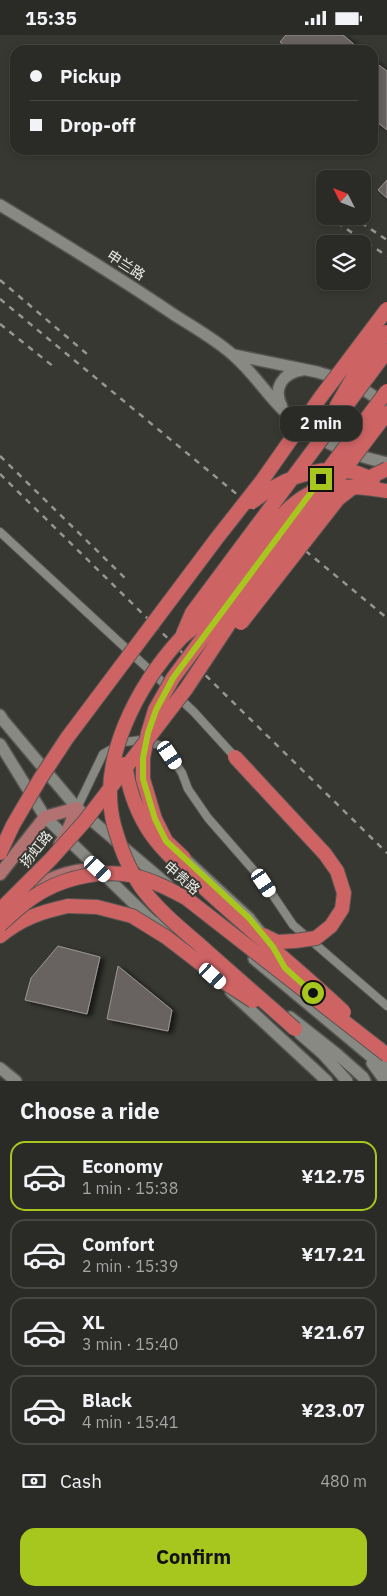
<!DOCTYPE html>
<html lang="en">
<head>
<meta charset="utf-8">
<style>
  :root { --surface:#2a2a26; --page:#363632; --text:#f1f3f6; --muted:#a5a7a7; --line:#464643; --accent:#a7c71e }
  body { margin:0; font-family:"IBM Plex Sans","Noto Sans SC",sans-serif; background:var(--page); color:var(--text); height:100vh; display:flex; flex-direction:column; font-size:19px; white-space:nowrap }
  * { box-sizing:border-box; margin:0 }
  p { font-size:16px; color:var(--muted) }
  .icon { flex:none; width:28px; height:28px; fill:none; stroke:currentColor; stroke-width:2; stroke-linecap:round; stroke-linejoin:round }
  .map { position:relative; height:1046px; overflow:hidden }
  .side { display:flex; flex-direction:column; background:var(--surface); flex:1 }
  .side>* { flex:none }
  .guide { position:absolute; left:10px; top:10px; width:368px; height:110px; border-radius:15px; box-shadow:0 2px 8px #0003,0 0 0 1px var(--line); display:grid; align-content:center; height:110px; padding:0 20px; background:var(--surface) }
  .needle { width:32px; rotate:312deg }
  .fabs { position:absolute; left:316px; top:135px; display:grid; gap:10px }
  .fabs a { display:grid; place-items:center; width:55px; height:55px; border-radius:10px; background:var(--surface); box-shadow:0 2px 8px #0003,0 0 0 1px var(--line); font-size:25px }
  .end { position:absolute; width:22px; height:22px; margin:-11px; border:6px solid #a7c71e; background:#111; box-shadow:0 0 0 2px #111 }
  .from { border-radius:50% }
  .bubble { position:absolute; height:35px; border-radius:15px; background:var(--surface); box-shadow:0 2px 8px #0003,0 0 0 1px var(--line); font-size:16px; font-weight:700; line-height:35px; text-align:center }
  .car { position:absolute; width:15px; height:30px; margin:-15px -8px; border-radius:6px; box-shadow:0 0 4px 1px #0007; background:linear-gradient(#fff 24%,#345 0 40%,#fff 0 76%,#345 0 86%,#fff 0) }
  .guide b { display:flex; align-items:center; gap:18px; height:48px; font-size:19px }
  .guide b+b { border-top:1px solid var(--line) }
  .guide i { width:12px; height:12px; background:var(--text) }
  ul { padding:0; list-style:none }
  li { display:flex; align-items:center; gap:15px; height:70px; margin:0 10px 8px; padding:0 10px; border:2px solid var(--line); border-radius:15px }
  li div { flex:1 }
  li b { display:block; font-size:19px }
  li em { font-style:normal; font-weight:700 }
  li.current { border-color:var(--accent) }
  li>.icon { width:45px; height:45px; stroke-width:1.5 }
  h2 { padding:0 20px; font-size:22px; line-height:60px }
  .pay { display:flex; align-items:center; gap:12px; height:55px; padding:0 20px; font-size:19px }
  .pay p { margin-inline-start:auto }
  .primary-button { display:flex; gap:10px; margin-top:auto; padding:10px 20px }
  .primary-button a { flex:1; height:58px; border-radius:15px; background:var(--accent); color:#111; font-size:20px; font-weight:700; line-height:58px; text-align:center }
  .status { display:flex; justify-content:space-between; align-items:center; height:35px; padding:0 25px; background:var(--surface); direction:ltr }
  .status svg { height:14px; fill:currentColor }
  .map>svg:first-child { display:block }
  .building { fill:#676260; stroke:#9c9695; filter:url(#shadow) }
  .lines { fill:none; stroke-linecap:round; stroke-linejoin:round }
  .street-casing { stroke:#555450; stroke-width:10 }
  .secondary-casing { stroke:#555450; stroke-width:14 }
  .primary-casing { stroke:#555450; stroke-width:15 }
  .highway-casing { stroke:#555450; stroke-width:16 }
  .street { stroke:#898984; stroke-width:8 }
  .secondary { stroke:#898984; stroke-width:11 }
  .primary { stroke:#b27271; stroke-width:12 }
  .highway { stroke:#ce6364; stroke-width:14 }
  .rail { stroke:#959592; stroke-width:2.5; stroke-dasharray:6 6; stroke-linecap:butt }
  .highway-bridge-casing { stroke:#555450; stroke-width:16; stroke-linecap:butt }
  .highway-bridge { stroke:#ce6364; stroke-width:14 }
  .route { stroke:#a7c71e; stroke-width:6 }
  .labels { text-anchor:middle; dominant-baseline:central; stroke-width:4; stroke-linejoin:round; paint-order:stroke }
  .street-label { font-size:14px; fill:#ebeae8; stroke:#383833 }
</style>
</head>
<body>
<div class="status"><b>15:35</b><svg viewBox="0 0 49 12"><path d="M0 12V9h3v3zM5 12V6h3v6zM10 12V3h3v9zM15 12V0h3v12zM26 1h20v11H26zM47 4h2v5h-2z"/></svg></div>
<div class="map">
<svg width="387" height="1046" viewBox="0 0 387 1046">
  <defs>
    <filter id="shadow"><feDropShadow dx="4.5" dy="2.5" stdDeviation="2.5" flood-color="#0009"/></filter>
  </defs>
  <rect width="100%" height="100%" fill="#383833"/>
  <path class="building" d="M286,0H343L361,15H290L280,7Z
    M372,25L387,36V95L372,83Z
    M387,145V163L378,155Z
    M58,911L100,922L87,979L25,965L31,943Z
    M118,931L172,975L168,996L107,984Z"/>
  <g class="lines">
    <defs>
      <path id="street" d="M0,497L170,654
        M178,662L194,677L235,722
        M77,773L103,719L124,707L141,705L159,710L170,720L182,738L188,754L208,783L264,847L293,890L387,971"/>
      <path id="secondary" d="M0,170C58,205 117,241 173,279C193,292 215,304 233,320C253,337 267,360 286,378C313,405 350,420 387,428
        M234,320L317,337L353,348L372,360L384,371
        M282,372C272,353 283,338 302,335
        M0,680L3,685L77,773L168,850
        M0,709L45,782L161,895
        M184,823L249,883L260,897
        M158,887L190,909
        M254,924L387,1035
        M231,957L327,1046
        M290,982L337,1019L363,1042L365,1046
        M300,999L323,1019L347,1046
        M372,1028L385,1046
        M0,1033L16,1046"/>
      <path id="primary" d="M60,809L65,802L77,773
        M0,839L45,782L77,773
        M16,862C44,846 65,834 98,834"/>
      <path id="highway" d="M0,901C22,883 41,877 68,871"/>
    </defs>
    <use href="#street" class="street-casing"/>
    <use href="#secondary" class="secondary-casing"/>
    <use href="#primary" class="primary-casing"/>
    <use href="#highway" class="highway-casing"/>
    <use href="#street" class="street"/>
    <use href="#secondary" class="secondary"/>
    <use href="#primary" class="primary"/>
    <use href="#highway" class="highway"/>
    <path class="rail" d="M327,181L387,221
      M351,181L387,205
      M0,245L87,319
      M0,264L387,583
      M0,289L54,332
      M0,421L128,546
      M0,439L387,818"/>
    <defs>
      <path id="highway-bridge" d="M336,372L358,334L387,297
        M252,467C286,440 333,423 373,445
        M241,588L338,464L360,447L387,434
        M183,599L192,578L387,316
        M235,722L325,819L337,836L344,858L342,874L331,891L316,903L295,906L277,907L263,900
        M125,729C128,751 135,773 147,793C161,816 185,835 204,853C250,896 299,934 344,977
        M0,818L13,790L40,744L67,703L217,503L261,447L320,363L387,274
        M184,823L166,806L155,784L143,744V723L148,698L155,675L173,643L387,356
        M68,871L97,872L132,881L166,902L227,949L253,966
        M0,875L51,824L85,786L186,654L237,577L387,378
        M0,890C14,877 28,864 45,855C69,842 103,835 130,840C150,844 169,854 186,863L387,1020
        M295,994C264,966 232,939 201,911C180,893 158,875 141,852C128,833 120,812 114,790C97,725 138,650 181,603C187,597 195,593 201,586C211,577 218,564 227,553C248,525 277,475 309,459C335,447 360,452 387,456"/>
    </defs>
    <use href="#highway-bridge" class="highway-bridge-casing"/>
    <use href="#highway-bridge" class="highway-bridge"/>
  </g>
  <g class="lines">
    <path class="route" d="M313,958L285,933L273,912L249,883L166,806L155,784L143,744V723L148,698L156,675L173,643L321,444"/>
  </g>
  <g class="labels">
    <g class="street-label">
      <text transform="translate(126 230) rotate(33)">申兰路</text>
      <text transform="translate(36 814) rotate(-51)">扬虹路</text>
      <text transform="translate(182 843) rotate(41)">申贵路</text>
    </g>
  </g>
</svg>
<div class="fabs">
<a><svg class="needle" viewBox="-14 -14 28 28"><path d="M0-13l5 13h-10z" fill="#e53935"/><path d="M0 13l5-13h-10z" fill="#a5a7a7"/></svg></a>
<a><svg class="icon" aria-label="layers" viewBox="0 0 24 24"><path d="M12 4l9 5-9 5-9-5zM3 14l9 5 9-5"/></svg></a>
</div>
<i class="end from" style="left:313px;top:958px"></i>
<i class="end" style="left:321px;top:444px"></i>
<div class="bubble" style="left:280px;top:371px;width:82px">2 min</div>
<i class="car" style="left:170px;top:720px;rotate:146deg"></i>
<i class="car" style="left:98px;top:834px;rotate:133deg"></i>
<i class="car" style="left:264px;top:848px;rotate:146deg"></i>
<i class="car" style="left:213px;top:941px;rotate:132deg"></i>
<div class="guide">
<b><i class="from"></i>Pickup</b>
<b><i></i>Drop-off</b>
</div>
</div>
<section class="side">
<h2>Choose a ride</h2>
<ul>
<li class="current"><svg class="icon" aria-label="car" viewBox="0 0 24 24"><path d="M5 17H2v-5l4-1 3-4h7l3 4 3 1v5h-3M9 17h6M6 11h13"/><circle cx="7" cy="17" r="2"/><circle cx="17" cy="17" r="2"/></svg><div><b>Economy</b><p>1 min · 15:38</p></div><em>¥12.75</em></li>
<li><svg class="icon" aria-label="car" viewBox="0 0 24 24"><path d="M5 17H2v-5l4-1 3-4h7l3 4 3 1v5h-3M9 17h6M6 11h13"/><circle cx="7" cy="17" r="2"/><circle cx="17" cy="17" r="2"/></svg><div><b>Comfort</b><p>2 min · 15:39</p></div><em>¥17.21</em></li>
<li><svg class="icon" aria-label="car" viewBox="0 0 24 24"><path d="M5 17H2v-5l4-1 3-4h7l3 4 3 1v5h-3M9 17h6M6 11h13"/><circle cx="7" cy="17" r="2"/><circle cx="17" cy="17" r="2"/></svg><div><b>XL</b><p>3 min · 15:40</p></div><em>¥21.67</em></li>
<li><svg class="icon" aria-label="car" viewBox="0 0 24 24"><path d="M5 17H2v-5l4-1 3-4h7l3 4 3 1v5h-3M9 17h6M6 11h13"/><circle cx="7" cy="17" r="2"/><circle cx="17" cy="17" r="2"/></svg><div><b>Black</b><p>4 min · 15:41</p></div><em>¥23.07</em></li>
</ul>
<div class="pay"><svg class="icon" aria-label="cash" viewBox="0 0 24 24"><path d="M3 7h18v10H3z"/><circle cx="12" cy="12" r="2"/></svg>Cash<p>480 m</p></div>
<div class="primary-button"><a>Confirm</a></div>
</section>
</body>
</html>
